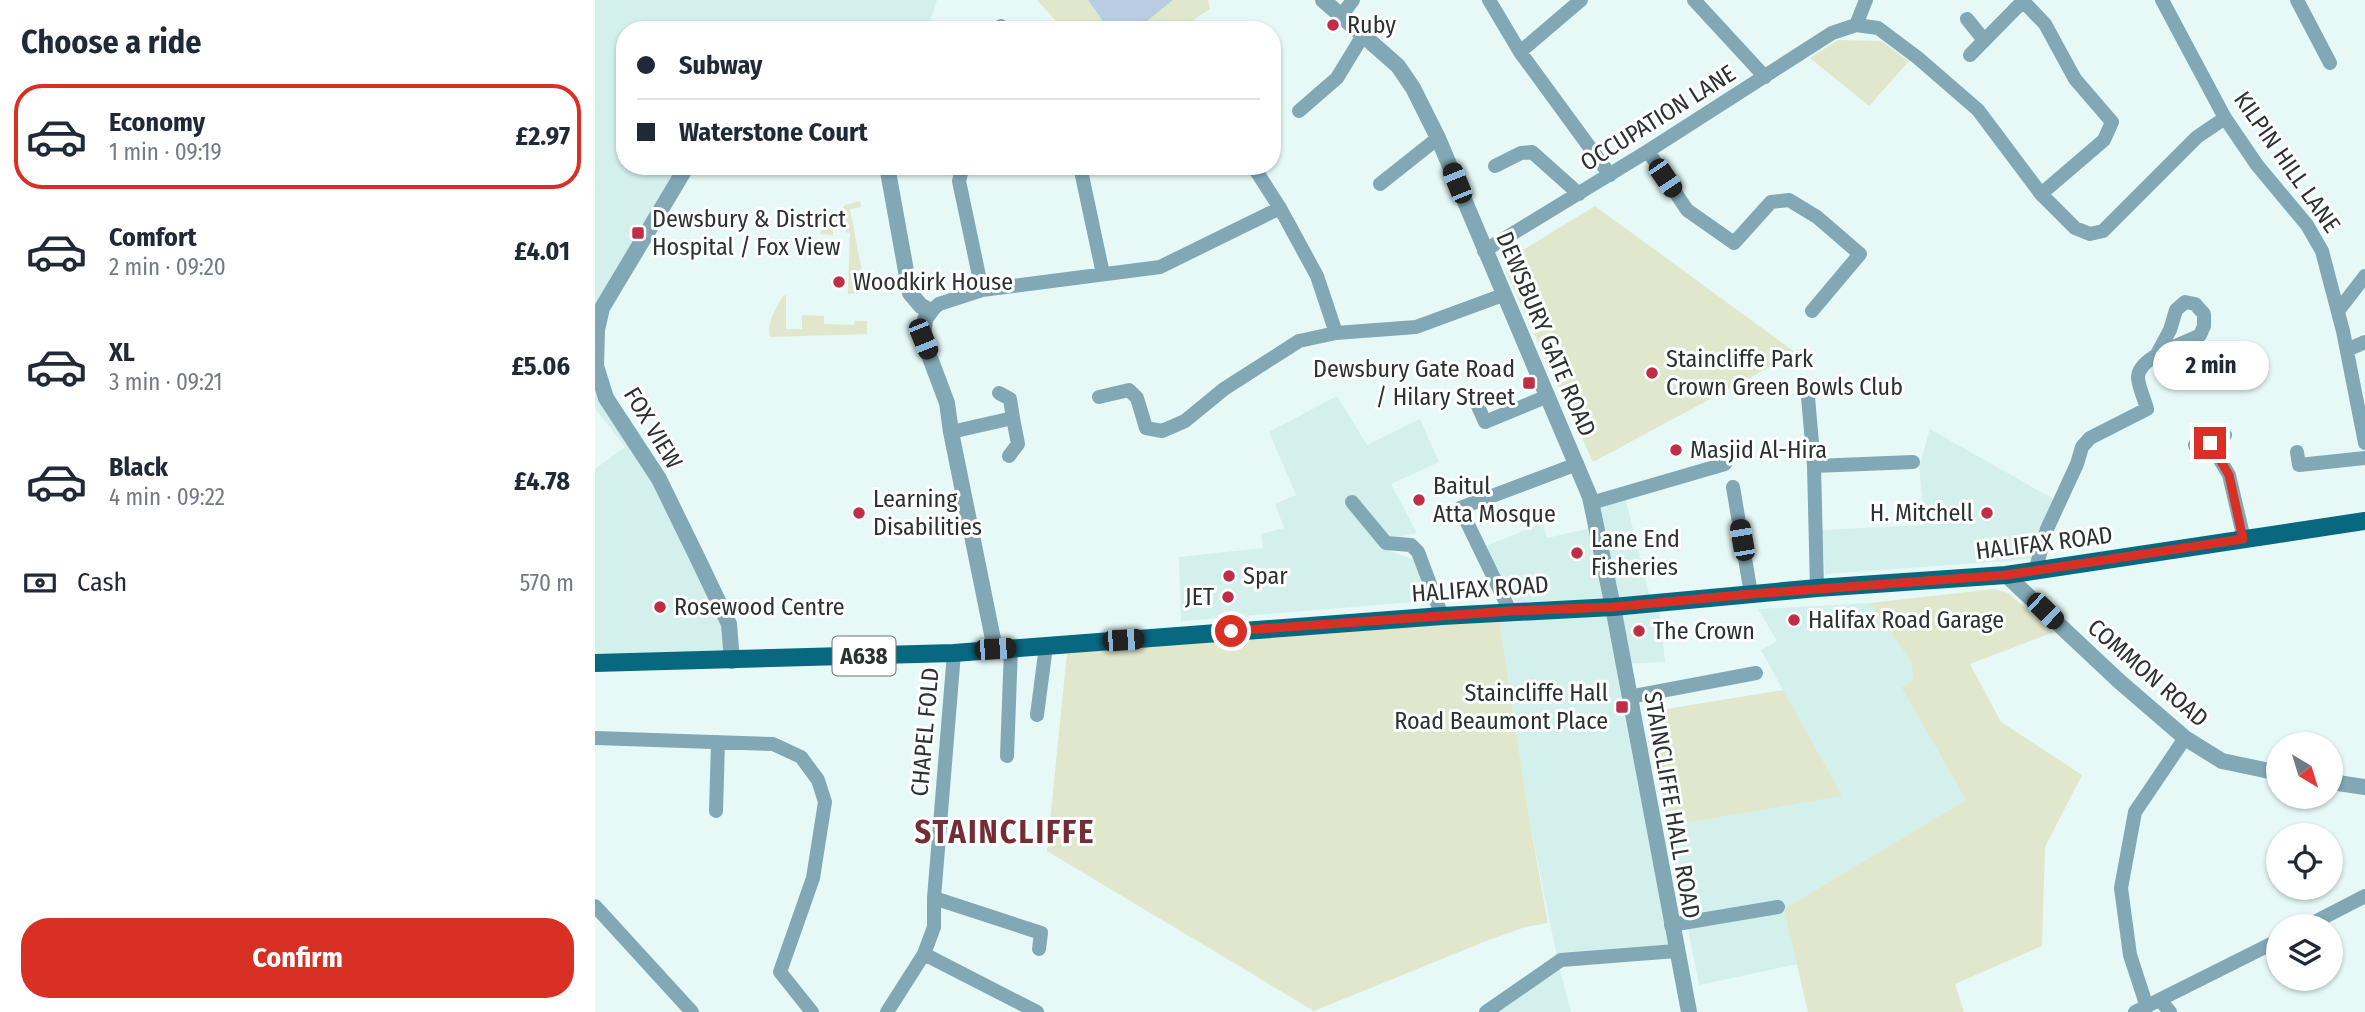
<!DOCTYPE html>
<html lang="en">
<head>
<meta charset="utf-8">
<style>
  :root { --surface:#fff; --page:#f6f6f7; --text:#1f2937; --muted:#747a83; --line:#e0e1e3; --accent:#d93025 }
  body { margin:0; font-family:"Fira Sans Condensed",sans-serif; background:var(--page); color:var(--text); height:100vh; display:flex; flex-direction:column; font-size:26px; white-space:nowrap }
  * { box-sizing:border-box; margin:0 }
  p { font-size:23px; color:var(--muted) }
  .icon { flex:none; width:38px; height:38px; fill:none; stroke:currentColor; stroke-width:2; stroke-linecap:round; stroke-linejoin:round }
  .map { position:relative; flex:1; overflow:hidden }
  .drawer { display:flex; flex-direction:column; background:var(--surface); width:595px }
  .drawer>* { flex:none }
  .guide { position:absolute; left:21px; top:21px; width:665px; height:154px; border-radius:28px; box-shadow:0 2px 5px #0004; display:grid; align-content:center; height:154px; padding:0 21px; background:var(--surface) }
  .needle { width:46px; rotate:142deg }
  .controls { position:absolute; left:1671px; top:732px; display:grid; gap:14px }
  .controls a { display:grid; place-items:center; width:77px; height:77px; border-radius:50%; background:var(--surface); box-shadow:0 2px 5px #0004; font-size:35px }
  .end { position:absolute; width:32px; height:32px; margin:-16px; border:9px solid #d93025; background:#fff; box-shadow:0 0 0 4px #fff }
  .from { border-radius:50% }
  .bubble { position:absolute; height:49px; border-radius:24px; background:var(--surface); box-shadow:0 2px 5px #0004; font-size:23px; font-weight:700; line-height:49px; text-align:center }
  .car { position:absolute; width:21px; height:42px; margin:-21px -10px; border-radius:9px; box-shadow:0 0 5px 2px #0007; background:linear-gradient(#222 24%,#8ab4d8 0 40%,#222 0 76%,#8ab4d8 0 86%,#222 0) }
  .guide b { display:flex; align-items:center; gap:24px; height:66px; font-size:26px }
  .guide b+b { border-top:2px solid var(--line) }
  .guide i { width:18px; height:18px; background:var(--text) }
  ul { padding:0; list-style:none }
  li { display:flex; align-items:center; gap:21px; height:105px; margin:0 14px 10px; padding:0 7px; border:4px solid transparent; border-radius:28px }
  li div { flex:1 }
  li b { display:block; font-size:26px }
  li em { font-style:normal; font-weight:700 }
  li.on { border-color:var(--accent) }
  li>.icon { width:63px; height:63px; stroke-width:1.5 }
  h2 { padding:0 21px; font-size:32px; line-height:84px }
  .pay { display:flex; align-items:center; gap:18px; height:77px; padding:0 21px; font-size:26px }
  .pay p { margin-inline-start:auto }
  .action { display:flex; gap:14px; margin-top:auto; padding:14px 21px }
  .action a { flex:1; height:80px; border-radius:28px; background:var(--accent); color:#fff; font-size:28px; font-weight:700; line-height:80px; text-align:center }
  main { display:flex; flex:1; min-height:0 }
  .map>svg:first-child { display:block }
  .built { fill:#d3f0ec }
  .green { fill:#e0e7cc }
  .water { fill:#b8cce4 }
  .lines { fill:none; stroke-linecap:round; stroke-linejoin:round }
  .minor { stroke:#82a8b5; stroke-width:14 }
  .tertiary { stroke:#82a8b5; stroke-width:16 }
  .primary { stroke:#07687f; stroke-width:18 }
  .route { stroke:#d93025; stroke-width:9 }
  .poi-dot { fill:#be2e47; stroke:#fff; stroke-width:2.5 }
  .labels { text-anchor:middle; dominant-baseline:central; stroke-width:6; stroke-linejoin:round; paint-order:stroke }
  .shield { fill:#fff; stroke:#6b706f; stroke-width:2 }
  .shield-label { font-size:23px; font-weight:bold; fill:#2b3231 }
  .poi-label { font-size:24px; fill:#2b3231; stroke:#fff; text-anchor:start }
  .street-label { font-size:24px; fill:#2b3231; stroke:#fff }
  .district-label { font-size:32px; font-weight:bold; letter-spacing:2px; fill:#742d34; stroke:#fff }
</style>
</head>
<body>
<main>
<section class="drawer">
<h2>Choose a ride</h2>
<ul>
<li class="on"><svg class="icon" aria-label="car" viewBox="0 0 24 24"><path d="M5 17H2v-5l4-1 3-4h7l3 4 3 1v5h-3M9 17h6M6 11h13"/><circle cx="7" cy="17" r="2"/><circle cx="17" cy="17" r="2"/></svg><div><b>Economy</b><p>1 min · 09:19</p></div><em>£2.97</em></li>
<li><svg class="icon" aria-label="car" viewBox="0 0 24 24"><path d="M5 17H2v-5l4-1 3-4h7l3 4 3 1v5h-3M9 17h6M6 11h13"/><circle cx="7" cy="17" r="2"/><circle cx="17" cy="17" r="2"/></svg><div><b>Comfort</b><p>2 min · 09:20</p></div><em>£4.01</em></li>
<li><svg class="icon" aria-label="car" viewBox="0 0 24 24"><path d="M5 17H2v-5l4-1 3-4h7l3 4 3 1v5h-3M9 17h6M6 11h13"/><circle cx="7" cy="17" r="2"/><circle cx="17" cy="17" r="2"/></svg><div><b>XL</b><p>3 min · 09:21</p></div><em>£5.06</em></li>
<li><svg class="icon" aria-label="car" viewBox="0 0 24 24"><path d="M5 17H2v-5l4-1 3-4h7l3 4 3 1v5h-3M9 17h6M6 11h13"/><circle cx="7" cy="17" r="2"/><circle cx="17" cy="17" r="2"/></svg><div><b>Black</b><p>4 min · 09:22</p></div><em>£4.78</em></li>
</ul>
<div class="pay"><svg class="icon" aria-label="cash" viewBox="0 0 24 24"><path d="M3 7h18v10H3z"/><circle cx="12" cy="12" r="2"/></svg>Cash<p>570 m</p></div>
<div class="action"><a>Confirm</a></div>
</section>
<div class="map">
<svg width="1770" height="1012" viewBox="0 0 1770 1012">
  <rect width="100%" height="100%" fill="#e6f9f6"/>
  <path class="built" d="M0,0H342L332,30H30V166H92L7,308L1,366L57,469L134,624L137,661L0,657V469L30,447L0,408Z
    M742,396L772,445L825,419L844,462L796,484L822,533L785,541L792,550L820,560L831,601L586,621L584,557L668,548L666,534L689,528L680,504L701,495L674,432Z
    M1335,429L1460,500L1438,559L1230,574L1227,530L1330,525L1324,467Z
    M1030,497L1056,601L1065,613L1070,662L1026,664L1081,951L963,963L976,1012H891L963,962L935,824L903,612L926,614L891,546L948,523L952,538L992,529L1000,507Z
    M1275,603L1316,662L1318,680L1306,687L1371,800L1189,909L1203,964L1104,985L1073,826L1246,796L1166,650L1182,641L1163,609Z"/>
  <path class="green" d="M442,0H493L514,30H469Z
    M578,0H613L615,9L583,30H541Z
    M1243,40L1286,41L1314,61L1274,106L1215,58Z
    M265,201L266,207L255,209L271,292L253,294L255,233L251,232L252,225L238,224V235L226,234L225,232L250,205Z
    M1000,206L1201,353L998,462L911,272L914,259L921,254Z
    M191,295V329H207V315L229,316V324L259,325L260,321H272V334L175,337C171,322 181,309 188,296Z
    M1399,589L1413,593L1459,632L1375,664L1406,722L1487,775L1450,847L1447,946L1360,984L1369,1012H1213L1189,909L1371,800L1306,687L1318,680L1316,662L1275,603Z
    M903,612L935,824L953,923L930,927L891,941L719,1011L452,851L473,644Z
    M1188,690L1247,796L1073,826L1053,712Z"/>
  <path class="water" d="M493,0H578L541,30H514Z"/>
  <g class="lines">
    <path class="minor" d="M894,0L925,52L1015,175
      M1099,0L1170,77
      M1567,0L1630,118L1662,165L1712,225L1727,251L1748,331L1770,443
      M1702,0L1735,63
      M746,16L758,0
      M1372,19L1389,40
      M1261,25L1271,0
      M399,30L406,26
      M925,52L986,0
      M1375,55L1428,1L1450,24L1480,79L1517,122L1509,140L1446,194
      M704,111L742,78L767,37
      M1053,151L1092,210L1139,243L1176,202L1194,200L1222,217L1265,254L1217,311
      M368,166L364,181L387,290
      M485,166L508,274
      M658,166L685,208L722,276L741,333
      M900,166L926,153L937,152L984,194
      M785,184L843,138
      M889,251L1053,151L1237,33L1261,25L1283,28L1323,58L1383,110L1446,194L1480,228L1495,234L1508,231L1602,137L1630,118
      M336,311L344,304L387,290L565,267L685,208
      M1743,311L1770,276
      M1752,350L1770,342
      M504,397L534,390L542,398L551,428L567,431L590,421L629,389L704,341L741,333L821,327L908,295
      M1213,397L1219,466L1222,588
      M882,404L890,422L953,396
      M356,432L418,418L415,399L404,393
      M1615,443L1634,475L1649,539
      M1600,445L1615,443L1630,435
      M1702,452L1704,465L1770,458
      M414,456L423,444L418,418
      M1219,466L1318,462
      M1138,487L1156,594
      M757,502L791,543L816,545L823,552L847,616
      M996,503L1130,464
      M1440,571L1452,529L1482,464L1487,447L1495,438L1552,409C1550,400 1543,386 1543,377C1544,356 1589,344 1605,335L1609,326V314L1600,304L1590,302L1581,310L1575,330L1562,354
      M915,611L865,508L982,464
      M1034,697L1161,673
      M442,715L451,646
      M0,738L178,744L206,757L223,780L230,802L218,878L185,972L217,1012
      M412,756L416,648
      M121,811L123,742
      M339,898L446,933L444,949
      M0,906L97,1012
      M1076,925L1183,907
      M1712,926L1770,896
      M329,954L442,1012
      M1565,1000L1575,1012
      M1552,1007L1535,955L1526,888L1540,812L1590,738
      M292,1012L329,954L339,927V898L359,653
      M891,1012L966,960L1081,951
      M1540,1012L1684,940"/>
    <path class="tertiary" d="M728,0L803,66L818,88L843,138L995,497L1018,607L1094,1012
      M92,166L7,308L2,330L1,366L11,398L64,479L104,561L134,624L137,661
      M292,166L315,293L326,306L336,311L330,319L328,339L352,403L356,432L400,649
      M1411,575L1524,681L1590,738L1627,761L1684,773
      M1736,782L1770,787"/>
    <path class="primary" d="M0,663L359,653L847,616L1018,607L1222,588L1411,575L1770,521"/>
  </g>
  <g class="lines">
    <path class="route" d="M636,631L915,611L1018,607L1156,594L1411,575L1648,539L1634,475L1615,443"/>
  </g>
  <g class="poi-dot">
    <circle cx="738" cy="25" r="7"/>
    <rect x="36" y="226" width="14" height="14" rx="3.5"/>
    <circle cx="244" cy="282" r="7"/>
    <circle cx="1057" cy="373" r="7"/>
    <rect x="927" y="376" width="14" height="14" rx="3.5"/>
    <circle cx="1081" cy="450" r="7"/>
    <circle cx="824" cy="500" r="7"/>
    <circle cx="264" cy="513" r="7"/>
    <circle cx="1392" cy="513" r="7"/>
    <circle cx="982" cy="553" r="7"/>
    <circle cx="634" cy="576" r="7"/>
    <circle cx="633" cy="597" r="7"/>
    <circle cx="65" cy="607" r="7"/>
    <circle cx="1199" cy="620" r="7"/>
    <circle cx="1044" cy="631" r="7"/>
    <rect x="1020" y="700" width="14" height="14" rx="3.5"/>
  </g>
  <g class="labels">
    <rect class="shield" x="237.5" y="636.5" width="63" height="39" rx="5"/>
    <g class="shield-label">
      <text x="269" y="656">A638</text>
    </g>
    <g class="poi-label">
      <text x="752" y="25">Ruby</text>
      <text x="57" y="219">Dewsbury &amp; District<tspan x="57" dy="28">Hospital / Fox View</tspan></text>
      <text x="258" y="282">Woodkirk House</text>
      <text x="1071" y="359">Staincliffe Park<tspan x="1071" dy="28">Crown Green Bowls Club</tspan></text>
      <text x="920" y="369" text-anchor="end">Dewsbury Gate Road<tspan x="920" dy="28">/ Hilary Street</tspan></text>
      <text x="1095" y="450">Masjid Al-Hira</text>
      <text x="838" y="486">Baitul<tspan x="838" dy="28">Atta Mosque</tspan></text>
      <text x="278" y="499">Learning<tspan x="278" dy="28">Disabilities</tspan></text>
      <text x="1378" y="513" text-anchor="end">H. Mitchell</text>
      <text x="996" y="539">Lane End<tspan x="996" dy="28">Fisheries</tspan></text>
      <text x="648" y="576">Spar</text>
      <text x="619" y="597" text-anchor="end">JET</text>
      <text x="79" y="607">Rosewood Centre</text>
      <text x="1213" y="620">Halifax Road Garage</text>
      <text x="1058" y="631">The Crown</text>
      <text x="1013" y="693" text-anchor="end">Staincliffe Hall<tspan x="1013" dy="28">Road Beaumont Place</tspan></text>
    </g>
    <g class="street-label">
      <text transform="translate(1063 118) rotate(-32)">OCCUPATION LANE</text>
      <text transform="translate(1692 162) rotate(55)">KILPIN HILL LANE</text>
      <text transform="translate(951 334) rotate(67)">DEWSBURY GATE ROAD</text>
      <text transform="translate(58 428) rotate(59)">FOX VIEW</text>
      <text transform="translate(1449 543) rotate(-7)">HALIFAX ROAD</text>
      <text transform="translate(885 589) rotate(-4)">HALIFAX ROAD</text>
      <text transform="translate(1553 673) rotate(41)">COMMON ROAD</text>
      <text transform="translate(330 732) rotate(-85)">CHAPEL FOLD</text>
      <text transform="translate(1077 805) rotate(80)">STAINCLIFFE HALL ROAD</text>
    </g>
    <g class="district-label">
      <text x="410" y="832">STAINCLIFFE</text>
    </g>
  </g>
</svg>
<div class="controls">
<a><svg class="needle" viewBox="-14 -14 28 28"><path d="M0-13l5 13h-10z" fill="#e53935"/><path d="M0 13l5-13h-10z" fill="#747a83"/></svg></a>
<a><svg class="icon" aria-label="locate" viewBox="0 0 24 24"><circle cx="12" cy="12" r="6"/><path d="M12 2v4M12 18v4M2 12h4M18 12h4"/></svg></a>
<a><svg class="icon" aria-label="layers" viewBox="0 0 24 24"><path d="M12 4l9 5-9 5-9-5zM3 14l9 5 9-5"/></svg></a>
</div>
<i class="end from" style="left:636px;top:631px"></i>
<i class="end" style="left:1615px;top:443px"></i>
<div class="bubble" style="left:1558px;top:341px;width:116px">2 min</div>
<i class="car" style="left:1070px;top:178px;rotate:146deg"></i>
<i class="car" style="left:862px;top:183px;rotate:338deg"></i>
<i class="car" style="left:328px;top:339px;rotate:158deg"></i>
<i class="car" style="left:1147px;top:540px;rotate:350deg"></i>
<i class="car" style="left:1450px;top:611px;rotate:134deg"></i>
<i class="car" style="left:528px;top:640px;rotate:86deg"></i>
<i class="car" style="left:400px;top:649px;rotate:87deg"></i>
<div class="guide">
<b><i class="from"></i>Subway</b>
<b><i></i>Waterstone Court</b>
</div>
</div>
</main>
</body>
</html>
